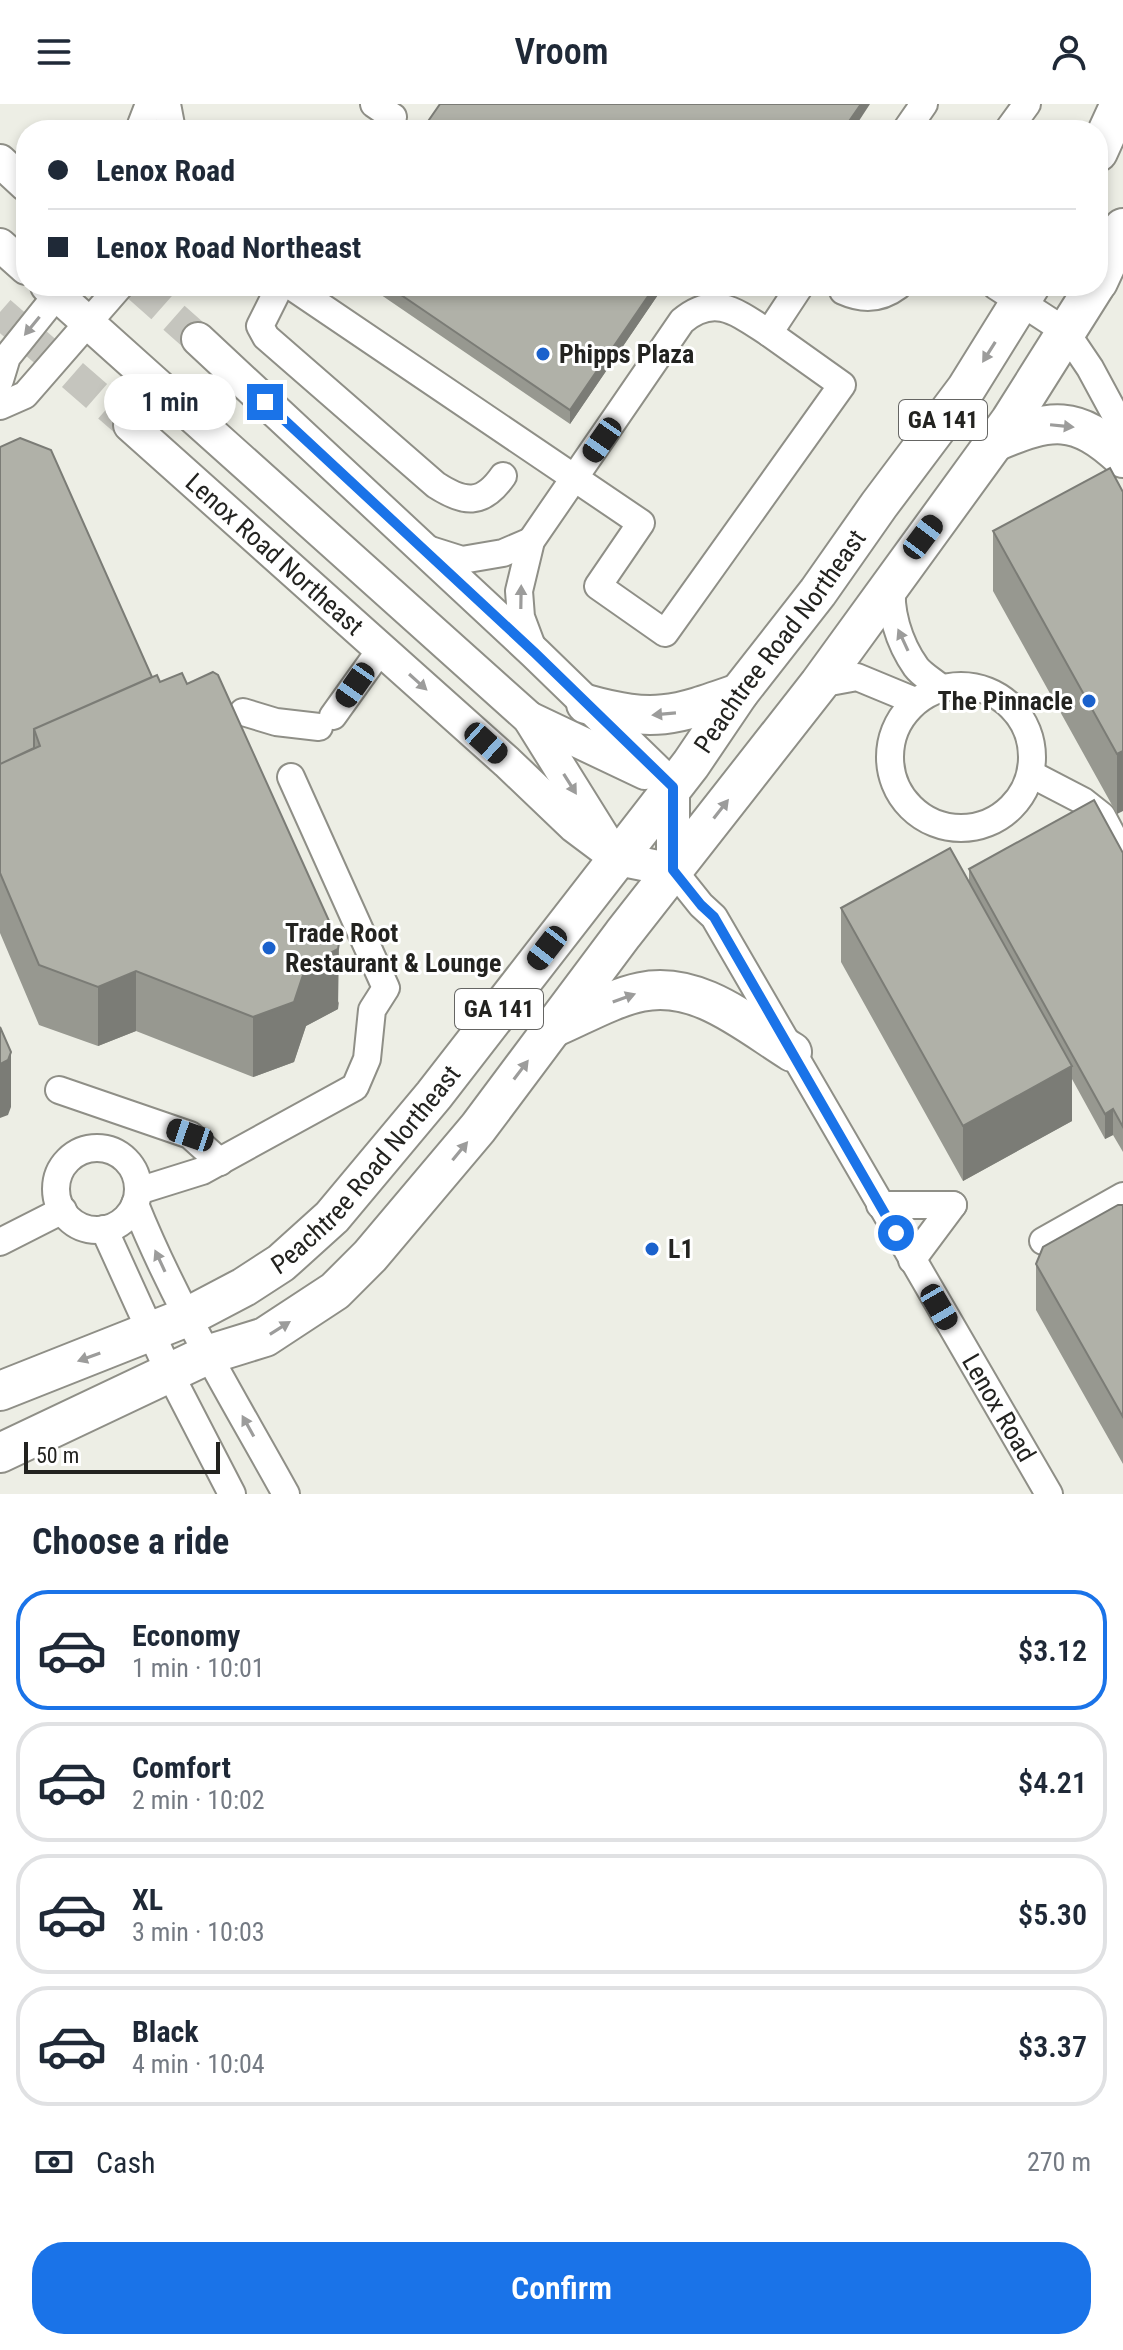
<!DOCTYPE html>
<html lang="en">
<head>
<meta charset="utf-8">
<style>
  :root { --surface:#fff; --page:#f6f6f7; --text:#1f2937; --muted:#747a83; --line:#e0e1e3; --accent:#1a73e8 }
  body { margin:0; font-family:"Roboto Condensed",sans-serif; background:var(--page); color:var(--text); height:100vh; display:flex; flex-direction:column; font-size:30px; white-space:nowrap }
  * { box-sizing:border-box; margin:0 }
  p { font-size:26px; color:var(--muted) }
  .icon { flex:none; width:44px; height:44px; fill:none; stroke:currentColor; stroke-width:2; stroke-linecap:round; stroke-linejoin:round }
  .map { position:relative; height:1390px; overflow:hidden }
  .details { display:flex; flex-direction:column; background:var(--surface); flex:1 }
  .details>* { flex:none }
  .banner { position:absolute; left:16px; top:16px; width:1092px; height:176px; border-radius:32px; box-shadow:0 4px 12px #0003; display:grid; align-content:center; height:176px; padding:0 32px; background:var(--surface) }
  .scale { position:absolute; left:24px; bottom:20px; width:196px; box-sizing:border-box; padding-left:8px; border:4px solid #232320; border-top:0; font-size:22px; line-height:28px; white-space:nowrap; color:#232320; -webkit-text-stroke:6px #fff; paint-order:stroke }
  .end { position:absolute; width:36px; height:36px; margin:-18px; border:10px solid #1a73e8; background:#fff; box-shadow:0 0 0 4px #fff }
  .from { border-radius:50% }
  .bubble { position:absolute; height:56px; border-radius:28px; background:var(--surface); box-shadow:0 4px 12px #0003; font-size:26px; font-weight:600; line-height:56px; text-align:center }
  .car { position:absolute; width:24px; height:48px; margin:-24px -12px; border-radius:10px; box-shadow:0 0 6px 2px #0007; background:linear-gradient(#222 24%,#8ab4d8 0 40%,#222 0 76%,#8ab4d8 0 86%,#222 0) }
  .banner b { display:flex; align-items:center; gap:28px; height:76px; font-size:30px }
  .banner b+b { border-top:2px solid var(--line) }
  .banner i { width:20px; height:20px; background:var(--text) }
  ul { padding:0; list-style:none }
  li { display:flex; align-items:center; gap:24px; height:120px; margin:0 16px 12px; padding:0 16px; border:4px solid var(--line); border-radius:32px }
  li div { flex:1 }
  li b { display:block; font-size:30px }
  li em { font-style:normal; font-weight:600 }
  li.active { border-color:var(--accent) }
  li>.icon { width:72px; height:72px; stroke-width:1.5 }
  h2 { padding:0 32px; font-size:36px; line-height:96px }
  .pay { display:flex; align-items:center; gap:20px; height:88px; padding:0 32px; font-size:30px }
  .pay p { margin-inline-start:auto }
  .button { display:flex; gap:16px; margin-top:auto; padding:16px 32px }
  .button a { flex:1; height:92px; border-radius:32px; background:var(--accent); color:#fff; font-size:32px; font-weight:600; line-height:92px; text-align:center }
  header { display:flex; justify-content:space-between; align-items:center; height:104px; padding:0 32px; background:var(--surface); font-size:36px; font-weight:600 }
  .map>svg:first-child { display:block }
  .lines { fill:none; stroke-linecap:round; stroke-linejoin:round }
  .major-tunnel { stroke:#c5c5be; stroke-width:32; stroke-dasharray:32 16; stroke-linecap:butt }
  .minor-casing { stroke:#8f8f87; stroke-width:30 }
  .major-casing { stroke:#8f8f87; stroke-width:36 }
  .highway-casing { stroke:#8f8f87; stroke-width:42 }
  .minor { stroke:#fff; stroke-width:26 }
  .major { stroke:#fff; stroke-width:32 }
  .highway { stroke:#fff; stroke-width:38 }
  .wall { fill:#979890 }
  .shaded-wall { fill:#7b7c76 }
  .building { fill:#b0b1a8; stroke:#7b7c76; stroke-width:2 }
  .oneway { fill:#9c9c9b }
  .route { stroke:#1a73e8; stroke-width:10 }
  .poi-dot { fill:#1a61cc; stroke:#fff; stroke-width:3 }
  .labels { text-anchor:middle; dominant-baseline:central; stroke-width:6; stroke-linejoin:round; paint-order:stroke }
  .shield { fill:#fff; stroke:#656563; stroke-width:2 }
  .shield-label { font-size:24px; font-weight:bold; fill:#232320 }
  .poi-label { font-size:26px; font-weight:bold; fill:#232320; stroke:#fff; text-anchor:start }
  .street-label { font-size:26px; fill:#232320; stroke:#fff }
</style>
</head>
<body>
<header><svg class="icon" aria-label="menu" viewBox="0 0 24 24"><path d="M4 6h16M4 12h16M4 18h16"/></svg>Vroom<svg class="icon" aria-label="person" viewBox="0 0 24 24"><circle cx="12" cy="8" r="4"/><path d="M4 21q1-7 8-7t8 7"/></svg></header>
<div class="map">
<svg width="1123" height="1390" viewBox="0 0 1123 1390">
  <rect width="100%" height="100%" fill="#edeee5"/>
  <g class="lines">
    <path class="major-tunnel" d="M138,182L198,235
      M0,208L130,321"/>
    <defs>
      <g id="minor">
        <path d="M167,0L172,26"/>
        <path d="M374,0L393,13L385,26"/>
        <path d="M139,26L149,0"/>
        <path d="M906,26L924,0"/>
        <path d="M1008,26L1027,0"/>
        <path d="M280,182L260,222L266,233L436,381C464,399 482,402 503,372"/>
        <path d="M291,182L641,419L598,482L665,529L842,281L769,229"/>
        <path d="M996,182L1065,227L1090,264L1123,325"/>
        <path d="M843,187C863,196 881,195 898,182"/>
        <path d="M0,276L7,253L64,182"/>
        <path d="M0,302L25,291L120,182"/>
        <path d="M424,444L462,456L503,449L531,437"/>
        <path d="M893,477C888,505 899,539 916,563C922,571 933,577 941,584"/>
        <path d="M533,545L521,513L519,487L531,437L682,217C715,189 738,209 769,229L800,182"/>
        <path d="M819,580L857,573L915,597"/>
        <circle cx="961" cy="653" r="71"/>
        <path d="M243,608L276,618L319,623"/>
        <path d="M333,612L381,545"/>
        <path d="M1031,670L1083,697L1102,712L1123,752"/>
        <path id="s1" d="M673,766L701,801L714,813L1049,1390"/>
        <path d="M59,986L190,1031L220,1058"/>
        <circle cx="97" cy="1085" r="41"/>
        <path d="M138,1087L202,1067L355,983L367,955L372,906L386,884L291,673"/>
        <path d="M135,1100C176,1202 233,1294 286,1390"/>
        <path d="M880,1101H953"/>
        <path d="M104,1125L169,1268L232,1390"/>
        <path d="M1043,1137L1123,1092"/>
        <path d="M0,1138L63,1106"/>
        <path d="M912,1156L953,1101"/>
      </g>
      <g id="major">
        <path d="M0,57L26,81"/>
        <path d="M0,141L26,164"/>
        <path d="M47,182L529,614L605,736"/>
        <path id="s2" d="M130,321L507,658L574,722L618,755L673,766V683L535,549L198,235"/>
        <path d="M529,614L645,669"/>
      </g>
      <g id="highway">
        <path d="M1098,48L1120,0"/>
        <path d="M1098,178L1123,124"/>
        <path d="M995,338C1051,314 1076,310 1123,354"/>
        <path d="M586,600C654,619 674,612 739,589"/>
        <path d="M555,923C583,911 612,894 641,888C698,876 747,920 792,948"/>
        <path id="s3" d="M0,1287L187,1213L244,1183L281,1159L332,1113L434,991L691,660L739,589L818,488L879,401L966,285L1030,182"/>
        <path d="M0,1349L207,1251L265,1233L335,1187L370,1152L478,1024L623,830L819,580L1010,317L1095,182"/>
      </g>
    </defs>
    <use href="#minor" class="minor-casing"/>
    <use href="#major" class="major-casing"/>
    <use href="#highway" class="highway-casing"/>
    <use href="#minor" class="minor"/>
    <use href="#major" class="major"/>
    <use href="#highway" class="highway"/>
  </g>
  <path class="wall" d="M368,182H664L570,320Z
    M0,343L152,573L160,578L339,899L338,905L306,922L294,958L253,973L136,927L98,942L39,921L0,829Z
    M1123,388L1117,710L993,487V427Z
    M1123,749V1048L1113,1031L1105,1035L1072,975V1017L963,1077L841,858V804L969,778V765Z
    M1123,1101V1360L1036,1206V1160Z"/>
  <path class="shaded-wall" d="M861,0H870L853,26H843Z
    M655,182H664L570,320V306Z
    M1123,647V707L1117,710V650Z
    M339,839L338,905L306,922L294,958L253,973V913L306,862Z
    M136,867V927L98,942V883Z
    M11,948V1003L8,1011L0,1014V960Z
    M1072,962V1017L963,1077V1022Z
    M1113,1005V1031L1105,1035V1010Z"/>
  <path class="building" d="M440,0H861L843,26H422Z
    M388,182H655L570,306Z
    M20,334L51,346L152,573L34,625V644L0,660V343Z
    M1110,364L1123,388V647L1117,650L993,427Z
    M213,568L218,571L339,839L338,845L306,862L294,898L253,913L136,867L98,883L39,861L0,769V660L40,642L34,625L157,571L160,578L182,569L187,580Z
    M1094,696L1123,749V1023L1113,1005L1105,1010L969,765Z
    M950,744L1072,962L963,1022L841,804Z
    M0,923L11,948L8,956L0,960Z
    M1118,1101H1123V1313L1036,1160L1043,1143Z"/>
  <defs><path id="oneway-solid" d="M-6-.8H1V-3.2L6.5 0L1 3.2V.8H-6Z" transform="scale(2)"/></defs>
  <g class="oneway">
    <use href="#oneway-solid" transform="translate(32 222) rotate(129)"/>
    <use href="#oneway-solid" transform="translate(989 248) rotate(122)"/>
    <use href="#oneway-solid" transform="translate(1062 322) rotate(6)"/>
    <use href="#oneway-solid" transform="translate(521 493) rotate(-89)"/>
    <use href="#oneway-solid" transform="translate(903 536) rotate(-115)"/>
    <use href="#oneway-solid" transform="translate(418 578) rotate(42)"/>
    <use href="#oneway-solid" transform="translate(664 610) rotate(175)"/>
    <use href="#oneway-solid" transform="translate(570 680) rotate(58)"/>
    <use href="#oneway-solid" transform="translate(721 705) rotate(-52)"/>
    <use href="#oneway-solid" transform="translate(624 894) rotate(-20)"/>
    <use href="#oneway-solid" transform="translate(521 966) rotate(-53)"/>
    <use href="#oneway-solid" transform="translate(460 1047) rotate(-51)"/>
    <use href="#oneway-solid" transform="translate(160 1157) rotate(-115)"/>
    <use href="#oneway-solid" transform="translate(280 1224) rotate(-32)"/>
    <use href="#oneway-solid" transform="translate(89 1253) rotate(160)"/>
    <use href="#oneway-solid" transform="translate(248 1322) rotate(-119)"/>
  </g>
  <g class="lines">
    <path class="route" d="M265,298L535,549L673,683V766L701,801L714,813L896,1129"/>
  </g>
  <g class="poi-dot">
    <circle cx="543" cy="250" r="8"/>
    <circle cx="1089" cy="597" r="8"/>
    <circle cx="269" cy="844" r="8"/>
    <circle cx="652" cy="1145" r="8"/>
  </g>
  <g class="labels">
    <g class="shield">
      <rect x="899" y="296" width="88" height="40" rx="6"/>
      <rect x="455" y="885" width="88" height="40" rx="6"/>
    </g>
    <g class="shield-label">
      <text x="943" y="316">GA 141</text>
      <text x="499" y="905">GA 141</text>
    </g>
    <g class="poi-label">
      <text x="559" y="250">Phipps Plaza</text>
      <text x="1073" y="597" text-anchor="end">The Pinnacle</text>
      <text x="285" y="829">Trade Root<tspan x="285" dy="30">Restaurant &amp; Lounge</tspan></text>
      <text x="668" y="1145">L1</text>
    </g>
    <g class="street-label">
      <text stroke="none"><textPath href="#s2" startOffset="194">Lenox Road Northeast</textPath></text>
      <text stroke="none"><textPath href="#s3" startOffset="1108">Peachtree Road Northeast</textPath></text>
      <text stroke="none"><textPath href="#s3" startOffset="436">Peachtree Road Northeast</textPath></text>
      <text stroke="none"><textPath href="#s1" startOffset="630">Lenox Road</textPath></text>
    </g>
  </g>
</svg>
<div class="scale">50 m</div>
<i class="end from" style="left:896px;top:1129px"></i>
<i class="end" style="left:265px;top:298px"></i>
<div class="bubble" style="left:104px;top:270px;width:132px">1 min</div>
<i class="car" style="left:602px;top:336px;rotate:215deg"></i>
<i class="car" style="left:923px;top:433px;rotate:37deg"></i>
<i class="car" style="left:355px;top:581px;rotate:215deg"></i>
<i class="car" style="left:486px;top:639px;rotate:132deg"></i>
<i class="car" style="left:547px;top:844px;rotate:218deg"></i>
<i class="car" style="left:190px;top:1031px;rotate:289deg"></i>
<i class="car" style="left:939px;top:1203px;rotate:150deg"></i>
<div class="banner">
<b><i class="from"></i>Lenox Road</b>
<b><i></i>Lenox Road Northeast</b>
</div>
</div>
<section class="details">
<h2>Choose a ride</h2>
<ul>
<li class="active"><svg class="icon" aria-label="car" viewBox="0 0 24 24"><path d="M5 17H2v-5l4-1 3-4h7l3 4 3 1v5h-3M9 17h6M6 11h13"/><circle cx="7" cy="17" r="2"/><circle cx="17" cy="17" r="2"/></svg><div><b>Economy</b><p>1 min · 10:01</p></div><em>$3.12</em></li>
<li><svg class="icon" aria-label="car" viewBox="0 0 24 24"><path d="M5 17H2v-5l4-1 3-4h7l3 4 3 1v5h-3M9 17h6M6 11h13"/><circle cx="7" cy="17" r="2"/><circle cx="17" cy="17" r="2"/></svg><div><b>Comfort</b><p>2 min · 10:02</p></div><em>$4.21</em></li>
<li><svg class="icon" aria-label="car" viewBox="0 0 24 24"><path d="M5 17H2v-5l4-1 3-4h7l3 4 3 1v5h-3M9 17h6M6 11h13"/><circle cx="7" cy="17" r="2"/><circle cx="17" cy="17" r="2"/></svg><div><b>XL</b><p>3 min · 10:03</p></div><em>$5.30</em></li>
<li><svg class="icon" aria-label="car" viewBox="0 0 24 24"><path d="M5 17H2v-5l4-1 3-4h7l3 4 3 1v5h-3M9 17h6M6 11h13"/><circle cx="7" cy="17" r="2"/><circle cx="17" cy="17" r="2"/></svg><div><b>Black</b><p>4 min · 10:04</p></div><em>$3.37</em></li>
</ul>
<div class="pay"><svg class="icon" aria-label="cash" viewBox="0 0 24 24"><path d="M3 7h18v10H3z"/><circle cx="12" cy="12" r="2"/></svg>Cash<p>270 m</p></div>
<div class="button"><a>Confirm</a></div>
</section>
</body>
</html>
